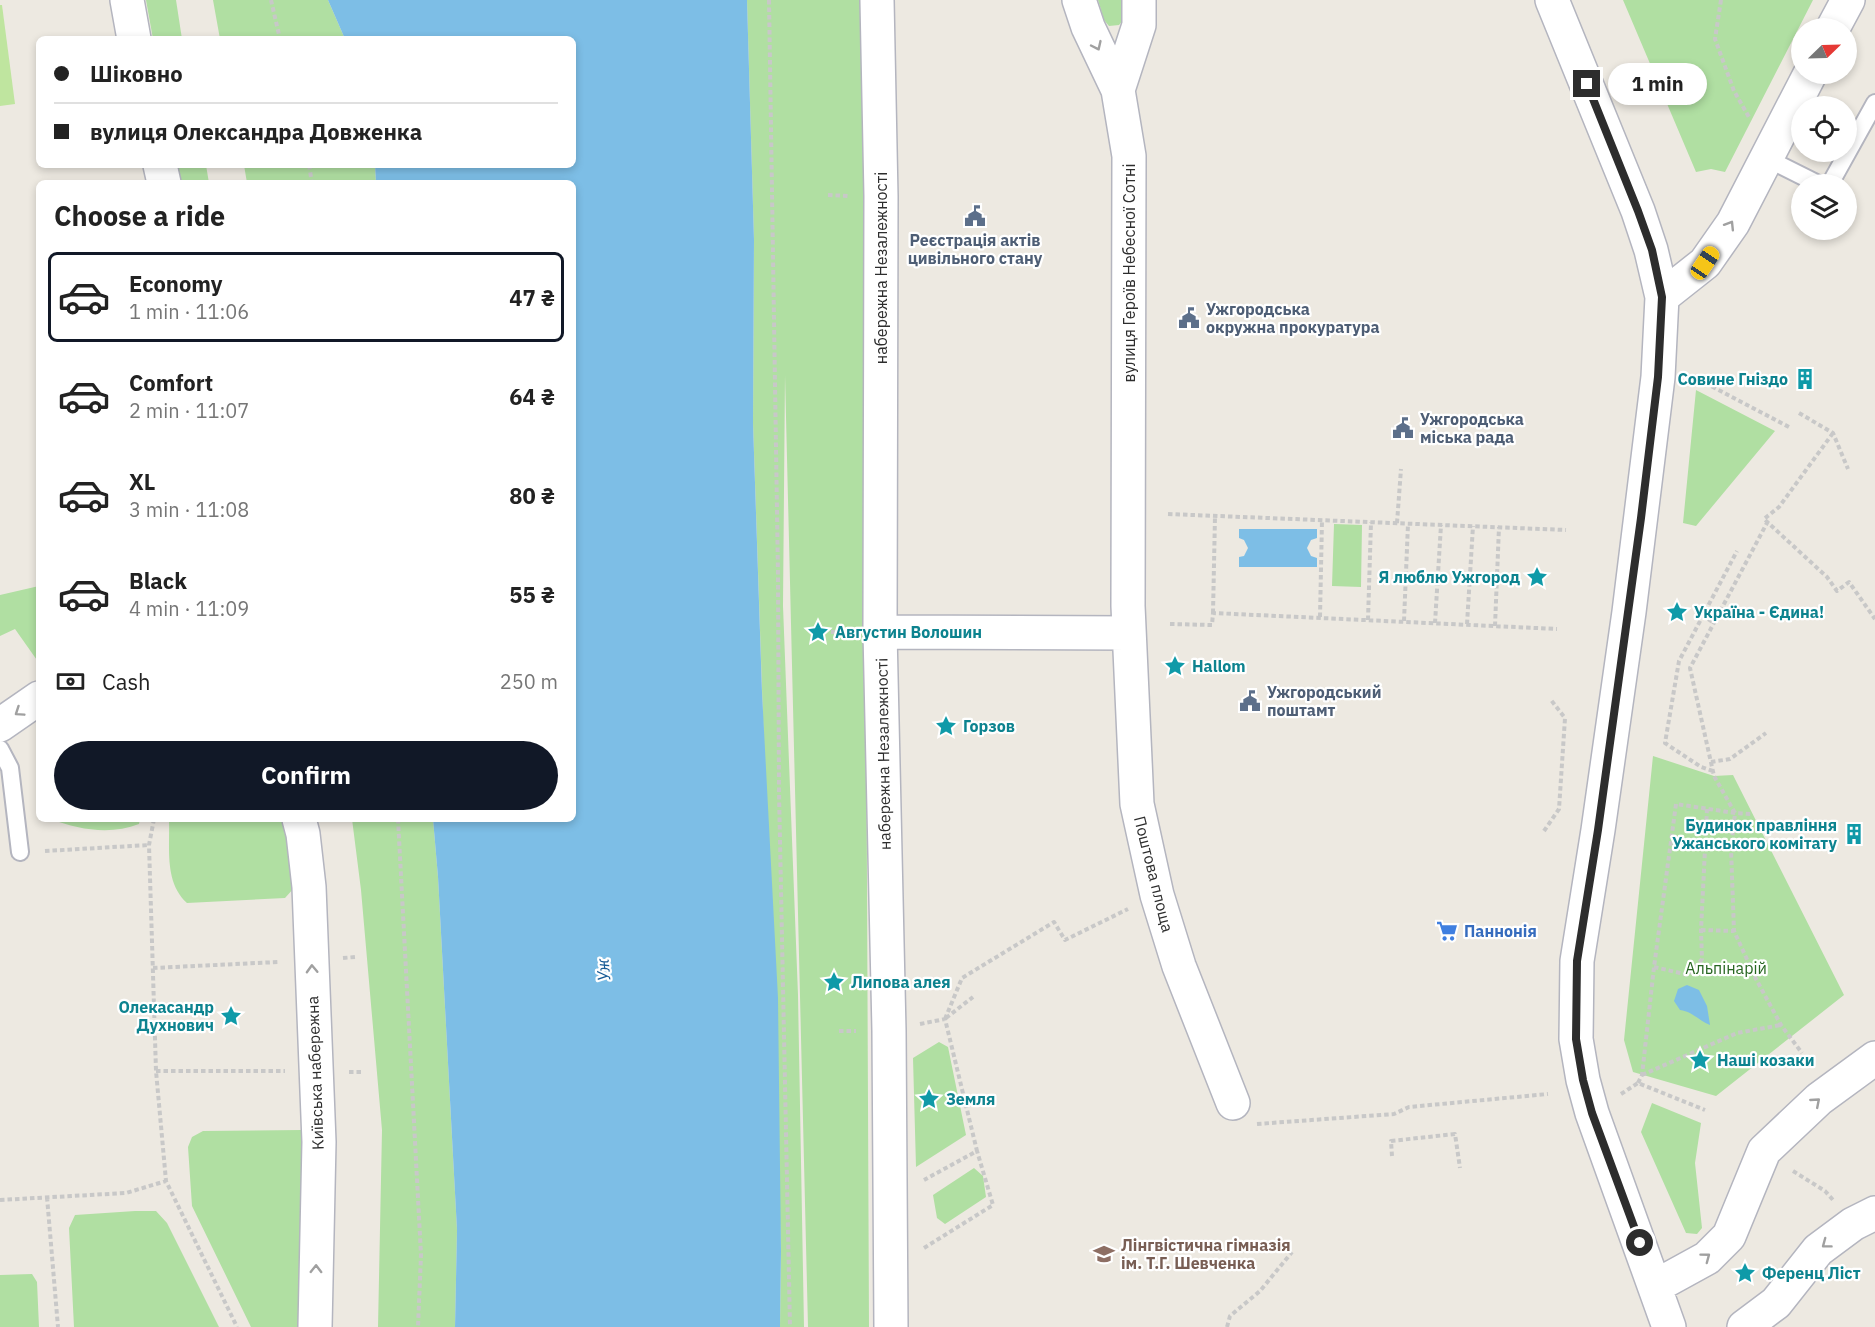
<!DOCTYPE html>
<html lang="en">
<head>
<meta charset="utf-8">
<style>
  :root { --surface:#fff; --page:#f6f6f6; --text:#222; --muted:#767676; --line:#e0e0e0; --accent:#111827 }
  body { margin:0; font-family:"IBM Plex Sans",sans-serif; background:var(--page); color:var(--text); height:100vh; display:flex; flex-direction:column; font-size:22px; white-space:nowrap }
  * { box-sizing:border-box; margin:0 }
  p { font-size:20px; color:var(--muted) }
  .icon { flex:none; width:33px; height:33px; fill:none; stroke:currentColor; stroke-width:2; stroke-linecap:round; stroke-linejoin:round }
  .map { position:relative; flex:1; overflow:hidden }
  .panel { position:absolute; left:36px; top:180px; width:540px; height:642px; display:flex; flex-direction:column; background:var(--surface); border-radius:9px; box-shadow:0 3px 9px #0003 }
  .panel>* { flex:none }
  .guide { position:absolute; left:36px; top:36px; width:540px; height:132px; border-radius:9px; box-shadow:0 3px 9px #0003; display:grid; align-content:center; height:132px; padding:0 18px; background:var(--surface) }
  .needle { width:39px; rotate:67deg }
  .tools { position:absolute; left:1791px; top:18px; display:grid; gap:12px }
  .tools a { display:grid; place-items:center; width:66px; height:66px; border-radius:50%; background:var(--surface); box-shadow:0 3px 9px #0003; font-size:30px }
  .end { position:absolute; width:27px; height:27px; margin:-14px; border:8px solid #2d2d2d; background:#fff; box-shadow:0 0 0 3px #fff }
  .from { border-radius:50% }
  .bubble { position:absolute; height:42px; border-radius:21px; background:var(--surface); box-shadow:0 3px 9px #0003; font-size:20px; font-weight:800; line-height:42px; text-align:center }
  .car { position:absolute; width:18px; height:36px; margin:-18px -9px; border-radius:8px; box-shadow:0 0 4px 2px #0007; background:linear-gradient(#f5c518 24%,#345 0 40%,#f5c518 0 76%,#345 0 86%,#f5c518 0) }
  .guide b { display:flex; align-items:center; gap:21px; height:57px; font-size:22px }
  .guide b+b { border-top:2px solid var(--line) }
  .guide i { width:15px; height:15px; background:var(--text) }
  ul { padding:0; list-style:none }
  li { display:flex; align-items:center; gap:18px; height:90px; margin:0 12px 9px; padding:0 6px; border:3px solid transparent; border-radius:9px }
  li div { flex:1 }
  li b { display:block; font-size:22px }
  li em { font-style:normal; font-weight:800 }
  li.on { border-color:var(--accent) }
  li>.icon { width:54px; height:54px; stroke-width:1.5 }
  h2 { padding:0 18px; font-size:27px; line-height:72px }
  .pay { display:flex; align-items:center; gap:15px; height:66px; padding:0 18px; font-size:22px }
  .pay p { margin-inline-start:auto }
  .cta { display:flex; gap:12px; margin-top:auto; padding:12px 18px }
  .cta a { flex:1; height:69px; border-radius:36px; background:var(--accent); color:#fff; font-size:24px; font-weight:800; line-height:69px; text-align:center }
  .map>svg:first-child { display:block }
  .green { fill:#b0dfa2 }
  .pitch { fill:#bfe59f }
  .water { fill:#7dbee6 }
  .lines { fill:none; stroke-linecap:round; stroke-linejoin:round }
  .lane-casing { stroke:#b4b5bf; stroke-width:20 }
  .street-casing { stroke:#b4b5bf; stroke-width:36 }
  .path { stroke:#c8c8c8; stroke-width:4; stroke-dasharray:4.5 3; stroke-linecap:butt }
  .lane { stroke:#fff; stroke-width:16 }
  .street { stroke:#fff; stroke-width:33 }
  .oneway { stroke:#a0a0a0 }
  .route { stroke:#2d2d2d; stroke-width:8 }
  .labels { text-anchor:middle; dominant-baseline:central; stroke-width:4.5; stroke-linejoin:round; paint-order:stroke }
  .service-label { font-size:16px; font-weight:bold; fill:#4e5e75; stroke:#fff; text-anchor:start }
  .street-label { font-size:16px; fill:#2d2d2d; stroke:#fff }
  .culture-label { font-size:16px; font-weight:bold; fill:#0d838f; stroke:#fff; text-anchor:start }
  .shop-label { font-size:16px; font-weight:bold; fill:#366cbe; stroke:#fff; text-anchor:start }
  .park-label { font-size:16px; fill:#276621; stroke:#fff }
  .education-label { font-size:16px; font-weight:bold; fill:#785e54; stroke:#fff; text-anchor:start }
  .water-label { font-size:18px; font-style:italic; fill:#185c96; stroke:#fff }
</style>
</head>
<body>
<div class="map">
<svg width="1875" height="1327" viewBox="0 0 1875 1327">
  <rect width="100%" height="100%" fill="#ede9e1"/>
  <path class="green" d="M146,0H176L182,39H153Z
    M213,0H328L345,39H220Z
    M747,0H863L869,1327H808L785,375L783,606L798,995L804,1327H780L781,1251L753,423L754,240Z
    M1098,0H1124L1123,20L1119,25L1109,26L1104,20Z
    M1623,0H1813L1725,172L1711,169L1696,172Z
    M177,165H206L209,183H181Z
    M244,165H375L376,183H247Z
    M1696,390L1775,431L1696,526L1683,523Z
    M1334,524L1362,525L1361,587L1332,586Z
    M39,586V663L15,629L0,636V595Z
    M1653,756L1714,776L1733,775L1844,995L1716,1096L1633,1072L1624,1040Z
    M51,819H140L139,824C111,835 79,830 51,819Z
    M169,819H286L294,888L285,898L187,903C164,882 170,848 169,819Z
    M352,819H433L438,877L457,1230L455,1327H378L382,1130L361,890Z
    M939,1042L948,1047L966,1135L916,1167L913,1058Z
    M1652,1103L1701,1123L1695,1163L1702,1228L1697,1234L1686,1233L1641,1132Z
    M302,1130L310,1327H251L192,1206L188,1147L192,1137L203,1131Z
    M974,1168L983,1176L986,1197L945,1224L937,1218L933,1195Z
    M135,1211H156L167,1223L219,1327H74L69,1228L75,1215Z
    M32,1274L37,1282L39,1327H0V1275Z"/>
  <path class="pitch" d="M0,5H2L15,104L0,106Z"/>
  <path class="water" d="M328,0H747L754,240L753,423L762,692L778,998L781,1251L780,1327H455L457,1230L438,877L433,819H573V183H376L375,165H573V39H345Z
    M1239,529H1317V538L1311,540L1307,548L1311,556L1317,558V567H1239V557L1244,556L1248,548L1244,540L1239,538Z
    M1687,985L1699,990L1707,1006L1710,1025C1698,1020 1693,1012 1680,1010L1674,1001L1678,989Z"/>
  <g class="lines">
    <defs>
      <path id="lane" d="M1766,158L1818,184
        M1830,184L1875,103
        M0,749L10,768L20,852"/>
      <path id="street" d="M127,0L134,39
        M877,0L881,196L880,632L889,1031L891,1327
        M1079,0L1088,27L1118,90L1129,156L1128,606L1137,804L1157,895L1179,966L1233,1103
        M1552,0L1638,211L1651,250L1662,297L1658,377L1629,612L1598,830L1577,961L1576,1039L1583,1080L1592,1113L1669,1327
        M1833,28L1848,0
        M1118,90L1139,25V0
        M160,165L164,183
        M1662,297L1705,263L1733,223L1810,74
        M880,632L1129,633
        M0,725L39,698
        M299,819L303,834L309,887L319,1142L315,1327
        M1656,1286L1707,1258L1729,1236L1764,1151L1819,1099L1875,1058
        M1744,1327L1776,1303L1818,1250L1853,1224L1875,1213"/>
    </defs>
    <use href="#lane" class="lane-casing"/>
    <use href="#street" class="street-casing"/>
    <path class="path" d="M271,0L280,39
      M769,0L778,575L779,792L790,1327
      M1721,0L1715,39L1734,91L1750,119
      M309,165L312,183
      M828,195L848,196
      M1692,376L1789,427
      M1799,413L1833,433L1848,469
      M1833,433L1779,507L1764,519L1827,577L1837,591L1849,582L1875,619
      M1168,514L1566,530
      M1768,521L1690,668L1714,776L1735,813L1731,849L1734,931L1756,979L1781,1025L1802,1053
      M1397,523L1401,469
      M1213,613L1215,516
      M1702,615L1714,623
      M1320,617L1322,520
      M1368,620L1371,522
      M1404,621L1408,524
      M1435,623L1441,525
      M1170,624L1212,625L1213,613L1557,629
      M1467,624L1473,526
      M1495,626L1499,527
      M831,632H847
      M1711,762L1730,759L1766,733
      M1713,771L1701,767L1665,743L1679,661L1737,551
      M154,819L149,845L156,1071L166,1181L237,1327
      M398,819L421,1255L418,1327
      M1544,831L1559,809L1565,718L1551,700
      M45,851L149,845
      M1701,930L1734,931
      M343,958L355,957
      M1654,967L1689,975L1702,959L1701,930L1707,809
      M153,968L278,962
      M946,1018L973,997
      M945,1019L962,978L1054,922L1065,940L1128,909
      M920,1024L945,1019L977,1151L924,1180
      M839,1031H856
      M156,1071H285
      M349,1072H364
      M1642,1075L1737,1033L1781,1025
      M1638,1083L1642,1075L1654,967L1676,804L1735,813L1752,814
      M1621,1094L1638,1083L1705,1110
      M1257,1124L1394,1114L1409,1107L1548,1094
      M1392,1156L1391,1141L1455,1134L1460,1168
      M1793,1171L1825,1191L1833,1200
      M47,1197L58,1327
      M0,1200L126,1193L166,1181
      M924,1248L993,1205L977,1151
      M1227,1327L1230,1316L1260,1291L1292,1252"/>
    <use href="#lane" class="lane"/>
    <use href="#street" class="street"/>
  </g>
  <defs><path id="oneway-chevron" d="M-2-3.5L2.5 0L-2 3.5" fill="none" stroke-width="1.6" stroke-linecap="round" stroke-linejoin="round" transform="scale(1.5)"/></defs>
  <g class="oneway">
    <use href="#oneway-chevron" transform="translate(1097 46) rotate(65)"/>
    <use href="#oneway-chevron" transform="translate(1730 225) rotate(-58)"/>
    <use href="#oneway-chevron" transform="translate(19 712) rotate(146)"/>
    <use href="#oneway-chevron" transform="translate(312 969) rotate(-92)"/>
    <use href="#oneway-chevron" transform="translate(1816 1102) rotate(-41)"/>
    <use href="#oneway-chevron" transform="translate(1826 1244) rotate(143)"/>
    <use href="#oneway-chevron" transform="translate(1706 1257) rotate(-37)"/>
    <use href="#oneway-chevron" transform="translate(316 1269) rotate(-89)"/>
  </g>
  <g class="lines">
    <path class="route" d="M1587,84L1638,211L1652,250L1662,297L1658,377L1641,518L1598,830L1577,961L1576,1039L1583,1080L1592,1113L1640,1243"/>
  </g>
  <defs>
    <symbol id="civic-bare" viewBox="-9 -9 18 18"><path d="M-.6-6.5H3V-4.5H.6V-3L4-1V1h2V6H-6V1h2V-1L-.6-3ZM-1.2 2.5V6h2.4V2.5Z" fill="#5c6f8a" stroke="#fff" stroke-width="2.5" paint-order="stroke"/></symbol>
    <symbol id="building-bare" viewBox="-9 -9 18 18"><path d="M-4-6H4V6H1V3H-1V6H-4ZM-2.5-4.3h1.7v1.8h-1.7ZM.8-4.3h1.7v1.8H.8ZM-2.5-1h1.7V.8h-1.7ZM.8-1h1.7V.8H.8Z" fill="#0f9aa8" stroke="#fff" stroke-width="2.5" paint-order="stroke"/></symbol>
    <symbol id="sight-bare" viewBox="-9 -9 18 18"><path d="M0-6L1.8-2.2L6-1.7L2.9 1.2L3.7 5.4L0 3.3L-3.7 5.4L-2.9 1.2L-6-1.7L-1.8-2.2Z" fill="#0f9aa8" stroke="#fff" stroke-width="2.5" paint-order="stroke"/></symbol>
    <symbol id="supermarket-bare" viewBox="-9 -9 18 18"><path d="M-6-5.5h2.5l.6 2H6L4.5 2H-2.5L-4.4-4H-6ZM-1.5 3.2a1.3 1.3 0 1 0 .1 0ZM3 3.2a1.3 1.3 0 1 0 .1 0Z" fill="#3f7fe0" stroke="#fff" stroke-width="2.5" paint-order="stroke"/></symbol>
    <symbol id="school-bare" viewBox="-9 -9 18 18"><path d="M0-5L7-2L0 1L-7-2ZM-4 1L0 2.5L4 1V4Q0 6-4 4Z" fill="#8d6e63" stroke="#fff" stroke-width="2.5" paint-order="stroke"/></symbol>
  </defs>
  <g fill-rule="evenodd">
    <use href="#civic-bare" x="960" y="201" width="30" height="30"/>
    <use href="#civic-bare" x="1174" y="303" width="30" height="30"/>
    <use href="#building-bare" x="1790" y="364" width="30" height="30"/>
    <use href="#civic-bare" x="1388" y="413" width="30" height="30"/>
    <use href="#sight-bare" x="1522" y="562" width="30" height="30"/>
    <use href="#sight-bare" x="1662" y="597" width="30" height="30"/>
    <use href="#sight-bare" x="803" y="617" width="30" height="30"/>
    <use href="#sight-bare" x="1160" y="651" width="30" height="30"/>
    <use href="#civic-bare" x="1235" y="686" width="30" height="30"/>
    <use href="#sight-bare" x="931" y="711" width="30" height="30"/>
    <use href="#building-bare" x="1839" y="819" width="30" height="30"/>
    <use href="#supermarket-bare" x="1432" y="916" width="30" height="30"/>
    <use href="#sight-bare" x="819" y="967" width="30" height="30"/>
    <use href="#sight-bare" x="216" y="1001" width="30" height="30"/>
    <use href="#sight-bare" x="1685" y="1045" width="30" height="30"/>
    <use href="#sight-bare" x="914" y="1084" width="30" height="30"/>
    <use href="#school-bare" x="1089" y="1239" width="30" height="30"/>
    <use href="#sight-bare" x="1730" y="1258" width="30" height="30"/>
  </g>
  <g class="labels">
    <g class="service-label">
      <text x="975" y="240" text-anchor="middle">Реєстрація актів<tspan x="975" dy="18">цивільного стану</tspan></text>
      <text x="1206" y="309">Ужгородська<tspan x="1206" dy="18">окружна прокуратура</tspan></text>
      <text x="1420" y="419">Ужгородська<tspan x="1420" dy="18">міська рада</tspan></text>
      <text x="1267" y="692">Ужгородський<tspan x="1267" dy="18">поштамт</tspan></text>
    </g>
    <g class="street-label">
      <text transform="translate(881 268) rotate(-90)">набережна Незалежності</text>
      <text transform="translate(1129 273) rotate(-90)">вулиця Героїв Небесної Сотні</text>
      <text transform="translate(883 754) rotate(-91)">набережна Незалежності</text>
      <text transform="translate(1154 874) rotate(76)">Поштова площа</text>
      <text transform="translate(315 1073) rotate(-92)">Київська набережна</text>
    </g>
    <g class="culture-label">
      <text x="1788" y="379" text-anchor="end">Совине Гніздо</text>
      <text x="1520" y="577" text-anchor="end">Я люблю Ужгород</text>
      <text x="1694" y="612">Україна - Єдина!</text>
      <text x="835" y="632">Августин Волошин</text>
      <text x="1192" y="666">Hallom</text>
      <text x="963" y="726">Горзов</text>
      <text x="1837" y="825" text-anchor="end">Будинок правління<tspan x="1837" dy="18">Ужанського комітату</tspan></text>
      <text x="851" y="982">Липова алея</text>
      <text x="214" y="1007" text-anchor="end">Олекасандр<tspan x="214" dy="18">Духнович</tspan></text>
      <text x="1717" y="1060">Наші козаки</text>
      <text x="946" y="1099">Земля</text>
      <text x="1762" y="1273">Ференц Ліст</text>
    </g>
    <g class="shop-label">
      <text x="1464" y="931">Паннонія</text>
    </g>
    <g class="park-label">
      <text x="1726" y="968">Альпінарій</text>
    </g>
    <g class="education-label">
      <text x="1121" y="1245">Лінгвістична гімназія<tspan x="1121" dy="18">ім. Т.Г. Шевченка</tspan></text>
    </g>
    <g class="water-label">
      <text transform="translate(603 970) rotate(-95)">Уж</text>
    </g>
  </g>
</svg>
<div class="tools">
<a><svg class="needle" viewBox="-14 -14 28 28"><path d="M0-13l5 13h-10z" fill="#e53935"/><path d="M0 13l5-13h-10z" fill="#767676"/></svg></a>
<a><svg class="icon" aria-label="locate" viewBox="0 0 24 24"><circle cx="12" cy="12" r="6"/><path d="M12 2v4M12 18v4M2 12h4M18 12h4"/></svg></a>
<a><svg class="icon" aria-label="layers" viewBox="0 0 24 24"><path d="M12 4l9 5-9 5-9-5zM3 14l9 5 9-5"/></svg></a>
</div>
<i class="end from" style="left:1640px;top:1243px"></i>
<i class="end" style="left:1587px;top:84px"></i>
<div class="bubble" style="left:1608px;top:63px;width:99px">1 min</div>
<i class="car" style="left:1705px;top:263px;rotate:34deg"></i>
<div class="guide">
<b><i class="from"></i>Шіковно</b>
<b><i></i>вулиця Олександра Довженка</b>
</div>
<section class="panel">
<h2>Choose a ride</h2>
<ul>
<li class="on"><svg class="icon" aria-label="car" viewBox="0 0 24 24"><path d="M5 17H2v-5l4-1 3-4h7l3 4 3 1v5h-3M9 17h6M6 11h13"/><circle cx="7" cy="17" r="2"/><circle cx="17" cy="17" r="2"/></svg><div><b>Economy</b><p>1 min · 11:06</p></div><em>47 ₴</em></li>
<li><svg class="icon" aria-label="car" viewBox="0 0 24 24"><path d="M5 17H2v-5l4-1 3-4h7l3 4 3 1v5h-3M9 17h6M6 11h13"/><circle cx="7" cy="17" r="2"/><circle cx="17" cy="17" r="2"/></svg><div><b>Comfort</b><p>2 min · 11:07</p></div><em>64 ₴</em></li>
<li><svg class="icon" aria-label="car" viewBox="0 0 24 24"><path d="M5 17H2v-5l4-1 3-4h7l3 4 3 1v5h-3M9 17h6M6 11h13"/><circle cx="7" cy="17" r="2"/><circle cx="17" cy="17" r="2"/></svg><div><b>XL</b><p>3 min · 11:08</p></div><em>80 ₴</em></li>
<li><svg class="icon" aria-label="car" viewBox="0 0 24 24"><path d="M5 17H2v-5l4-1 3-4h7l3 4 3 1v5h-3M9 17h6M6 11h13"/><circle cx="7" cy="17" r="2"/><circle cx="17" cy="17" r="2"/></svg><div><b>Black</b><p>4 min · 11:09</p></div><em>55 ₴</em></li>
</ul>
<div class="pay"><svg class="icon" aria-label="cash" viewBox="0 0 24 24"><path d="M3 7h18v10H3z"/><circle cx="12" cy="12" r="2"/></svg>Cash<p>250 m</p></div>
<div class="cta"><a>Confirm</a></div>
</section>
</div>
</body>
</html>
